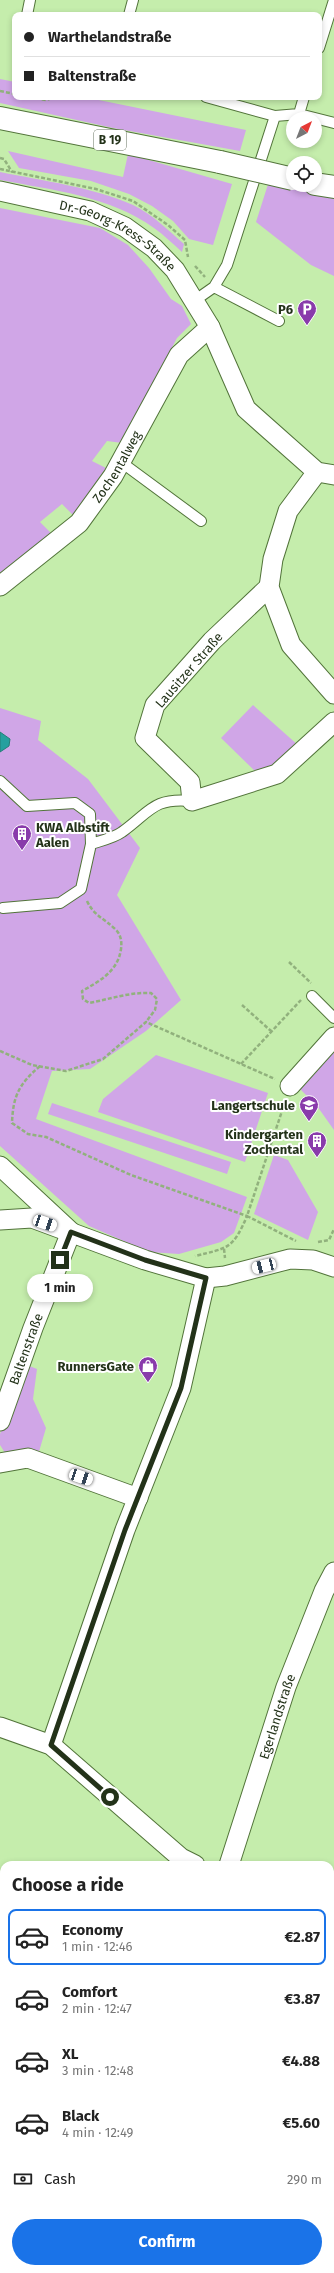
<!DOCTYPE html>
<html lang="en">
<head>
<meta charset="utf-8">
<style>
  :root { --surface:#fff; --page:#f6f6f6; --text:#222; --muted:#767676; --line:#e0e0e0; --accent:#1a73e8 }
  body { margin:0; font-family:"Fira Sans",sans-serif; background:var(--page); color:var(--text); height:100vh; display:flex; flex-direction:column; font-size:15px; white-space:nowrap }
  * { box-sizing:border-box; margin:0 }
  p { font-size:13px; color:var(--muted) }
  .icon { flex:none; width:22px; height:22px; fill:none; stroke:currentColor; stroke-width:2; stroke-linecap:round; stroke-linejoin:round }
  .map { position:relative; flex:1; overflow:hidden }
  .panel { position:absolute; left:0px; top:1861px; width:334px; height:412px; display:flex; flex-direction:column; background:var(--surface); border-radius:12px 12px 0 0; box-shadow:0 2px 6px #0003 }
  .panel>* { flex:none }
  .top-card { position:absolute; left:12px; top:12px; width:310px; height:88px; border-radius:8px; box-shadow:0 2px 6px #0003; display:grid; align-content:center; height:88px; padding:0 12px; background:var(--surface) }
  .needle { width:26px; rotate:42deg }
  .tools { position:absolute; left:286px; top:112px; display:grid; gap:8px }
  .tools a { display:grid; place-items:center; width:36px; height:36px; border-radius:50%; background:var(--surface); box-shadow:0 2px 6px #0003; font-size:20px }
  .end { position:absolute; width:18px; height:18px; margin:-9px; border:5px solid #233219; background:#fff; box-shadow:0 0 0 2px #fff }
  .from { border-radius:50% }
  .bubble { position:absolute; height:28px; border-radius:14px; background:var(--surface); box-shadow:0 2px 6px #0003; font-size:13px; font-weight:700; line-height:28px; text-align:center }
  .car { position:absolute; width:12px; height:24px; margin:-12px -6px; border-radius:5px; box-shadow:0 0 3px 1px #0007; background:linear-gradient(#fff 24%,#345 0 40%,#fff 0 76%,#345 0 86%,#fff 0) }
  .top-card b { display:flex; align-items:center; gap:14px; height:38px; font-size:15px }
  .top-card b+b { border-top:1px solid var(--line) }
  .top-card i { width:10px; height:10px; background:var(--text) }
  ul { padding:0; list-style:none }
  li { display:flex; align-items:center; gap:12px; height:56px; margin:0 8px 6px; padding:0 4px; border:2px solid transparent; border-radius:8px }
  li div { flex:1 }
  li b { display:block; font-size:15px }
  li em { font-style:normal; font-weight:700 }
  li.on { border-color:var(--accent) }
  li>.icon { width:36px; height:36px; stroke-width:1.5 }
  h2 { padding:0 12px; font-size:18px; line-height:48px }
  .pay { display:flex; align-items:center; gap:10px; height:44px; padding:0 12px; font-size:15px }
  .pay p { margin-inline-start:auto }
  .action { display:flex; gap:8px; margin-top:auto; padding:8px 12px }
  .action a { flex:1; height:46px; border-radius:24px; background:var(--accent); color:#fff; font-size:16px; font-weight:700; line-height:46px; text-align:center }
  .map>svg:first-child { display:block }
  .green { fill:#d0a6e7 }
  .water { fill:#26a09f; stroke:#257f77 }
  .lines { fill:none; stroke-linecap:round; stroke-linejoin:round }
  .lane-casing { stroke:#52743a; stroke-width:12 }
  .street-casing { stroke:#52743a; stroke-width:21 }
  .highway-casing { stroke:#52743a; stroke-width:24 }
  .path { stroke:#91b17d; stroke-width:2.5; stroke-dasharray:4 2; stroke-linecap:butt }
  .lane { stroke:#fff; stroke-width:10 }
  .street { stroke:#fff; stroke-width:19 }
  .highway { stroke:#fff; stroke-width:22 }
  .highway-bridge-casing { stroke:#52743a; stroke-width:24; stroke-linecap:butt }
  .highway-bridge { stroke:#fff; stroke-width:22 }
  .route { stroke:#233219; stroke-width:5 }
  .labels { text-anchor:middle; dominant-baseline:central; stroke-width:4; stroke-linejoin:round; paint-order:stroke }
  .shield { fill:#fff; stroke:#65705e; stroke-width:1 }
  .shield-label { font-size:12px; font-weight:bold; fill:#233219 }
  .street-label { font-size:13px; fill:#233219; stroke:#fff }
  .poi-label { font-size:13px; font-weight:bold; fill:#233219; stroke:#fff; text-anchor:end }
</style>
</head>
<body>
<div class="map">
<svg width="334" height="2273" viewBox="0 0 334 2273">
  <rect width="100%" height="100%" fill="#c5edac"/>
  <path class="green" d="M0,79L15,82V97H84L246,130L240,151L113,128L0,103Z
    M8,151L123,177L128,154L232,184L213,245L189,239L173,221L152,206L129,194L91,181L19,168Z
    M0,172C44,181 92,187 133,205C152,214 168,230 184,244L182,252C173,244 164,235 154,228C110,196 52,190 0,180Z
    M270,178L293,185L334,191V276L311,265L256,222Z
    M0,208L100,228L128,245L149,268L171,299L182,306L191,324L177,338L122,443L107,441L92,461L106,468L73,515L62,504L40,522L53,535L0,573Z
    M253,705L299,746L275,770L259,775L221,738Z
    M0,708L41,721L38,740L88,779L140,848L117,895L181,1000L146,1031L90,1069L52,1071L36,1119L247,1197L234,1233L221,1242L179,1254L149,1252L89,1226L0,1146Z
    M334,1046V1130L317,1106L298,1087Z
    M156,1055L268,1093L245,1162L98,1112L103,1099Z
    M52,1103L231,1162L227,1174L48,1114Z
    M274,1155L288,1160L318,1212L308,1240L254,1214Z
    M24,1364L37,1369L33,1399L46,1428L38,1455L7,1456L0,1445V1434Z
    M0,1951L4,1953V2217L0,2229Z"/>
  <path class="water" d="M0,732L10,739L9,746L0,752Z"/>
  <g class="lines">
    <defs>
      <path id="lane" d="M27,15L30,0
        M129,15L133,0
        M319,48L334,0
        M206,97L275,116
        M299,114L334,123
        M214,287L227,265L275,116L299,114L304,97
        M194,301L214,287L279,321
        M121,462L201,521
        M0,781L27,806L75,803L90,814L91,844L81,889L60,903L3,908
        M91,844C100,841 114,838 122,832C150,812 153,797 192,801
        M312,996L334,1018
        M115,2269L119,2273"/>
      <g id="street">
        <path id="s1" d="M0,191L90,211L125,227L154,248L175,270L210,327L246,409L317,472L334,475"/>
        <path d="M317,472L288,511L273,559L269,587L291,645L334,694"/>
        <path id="s2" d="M0,586L79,523L113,476L179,355L210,327"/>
        <path d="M269,587L212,641L155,705L145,738L190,782L192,801L277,774L334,722"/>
        <path d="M290,1086L334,1037"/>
        <path d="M0,1166L71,1232L33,1328L0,1421"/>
        <path d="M0,1220L32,1218L145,1260L206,1278L225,1276L290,1259L313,1260L334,1267"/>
        <path d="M0,1463L28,1458L138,1498"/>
        <path d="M0,1727L51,1745L181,1858L195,1865"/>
        <path d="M51,1745L125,1530L181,1388L206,1278"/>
        <path id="s3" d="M229,1865L286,1687L324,1591L334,1572"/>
        <path d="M330,1904L334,1905"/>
        <path d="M301,2269V2273"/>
      </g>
      <path id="highway" d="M0,118L220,162
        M315,184L334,187"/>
    </defs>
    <use href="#lane" class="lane-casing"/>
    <use href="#street" class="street-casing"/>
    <use href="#highway" class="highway-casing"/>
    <path class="path" d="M0,91L15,94
      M30,97L46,100L55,97
      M0,158L4,159L12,172
      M0,169L96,189L133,201L168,225L185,240L188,257
      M195,266L205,277
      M87,901C94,916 104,918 115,929C121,934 122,942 121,949C118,971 100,981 82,991L83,999L89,1003C110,999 130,992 151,993L157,999L155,1010L146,1022
      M289,962L311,983
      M242,1005L271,1031
      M0,1051L32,1065L66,1071L103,1059L146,1022L275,1079
      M241,1064L301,1000
      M40,1066C19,1084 13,1096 12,1123L28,1134L46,1137L131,1175L247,1216C233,1249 228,1248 195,1256
      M285,1102L247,1216L296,1241
      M318,1242L329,1240L334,1229
      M224,1249L225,1258
      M325,2273L334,2270"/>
    <use href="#lane" class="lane"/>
    <use href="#street" class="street"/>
    <use href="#highway" class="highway"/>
    <defs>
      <path id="highway-bridge" d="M220,162L293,179"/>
    </defs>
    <use href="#highway-bridge" class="highway-bridge-casing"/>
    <use href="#highway-bridge" class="highway-bridge"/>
  </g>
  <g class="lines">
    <path class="route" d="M60,1260L71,1232L145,1260L206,1278L181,1388L125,1530L51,1745L110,1797"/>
  </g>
  <defs>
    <symbol id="parking-pin" viewBox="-11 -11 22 30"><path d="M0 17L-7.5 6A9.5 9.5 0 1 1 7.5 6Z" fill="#893bab" stroke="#fff"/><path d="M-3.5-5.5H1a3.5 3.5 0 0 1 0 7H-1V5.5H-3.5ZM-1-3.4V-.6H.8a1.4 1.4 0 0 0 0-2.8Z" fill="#fff"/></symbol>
    <symbol id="building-pin" viewBox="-11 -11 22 30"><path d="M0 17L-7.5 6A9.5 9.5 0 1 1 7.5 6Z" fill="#893bab" stroke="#fff"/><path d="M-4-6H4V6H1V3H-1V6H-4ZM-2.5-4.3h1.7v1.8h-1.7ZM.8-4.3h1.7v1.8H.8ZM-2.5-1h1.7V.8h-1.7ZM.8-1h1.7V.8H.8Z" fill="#fff"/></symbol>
    <symbol id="school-pin" viewBox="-11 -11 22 30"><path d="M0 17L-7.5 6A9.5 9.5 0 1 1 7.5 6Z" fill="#893bab" stroke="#fff"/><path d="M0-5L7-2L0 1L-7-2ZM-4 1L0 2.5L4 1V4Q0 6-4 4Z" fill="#fff"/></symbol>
    <symbol id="shop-pin" viewBox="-11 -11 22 30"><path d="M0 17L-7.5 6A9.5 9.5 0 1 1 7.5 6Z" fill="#893bab" stroke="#fff"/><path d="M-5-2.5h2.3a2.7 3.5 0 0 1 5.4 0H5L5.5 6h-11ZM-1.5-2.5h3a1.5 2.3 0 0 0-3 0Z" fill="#fff"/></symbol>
  </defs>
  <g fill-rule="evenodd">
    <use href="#parking-pin" x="296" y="298" width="22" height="30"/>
    <use href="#building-pin" x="11" y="823" width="22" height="30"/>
    <use href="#school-pin" x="298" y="1094" width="22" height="30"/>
    <use href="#building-pin" x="306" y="1130" width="22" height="30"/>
    <use href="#shop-pin" x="137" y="1355" width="22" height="30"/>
  </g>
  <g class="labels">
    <rect class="shield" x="94" y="130" width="32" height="20" rx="3"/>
    <g class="shield-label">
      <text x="110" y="140">B 19</text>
    </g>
    <g class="street-label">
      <text stroke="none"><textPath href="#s1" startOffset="128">Dr.-Georg-Kress-Straße</textPath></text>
      <text stroke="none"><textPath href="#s2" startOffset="169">Zochentalweg</textPath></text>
      <text transform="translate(189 670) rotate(-49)">Lausitzer Straße</text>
      <text transform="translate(26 1349) rotate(-70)">Baltenstraße</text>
      <text stroke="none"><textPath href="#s3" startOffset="156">Egerlandstraße</textPath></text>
    </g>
    <g class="poi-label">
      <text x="293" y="309">P6</text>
      <text x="36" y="827" text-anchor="start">KWA Albstift<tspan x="36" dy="15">Aalen</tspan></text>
      <text x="295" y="1105">Langertschule</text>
      <text x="303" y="1134">Kindergarten<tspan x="303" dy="15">Zochental</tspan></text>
      <text x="134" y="1366">RunnersGate</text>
    </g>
  </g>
</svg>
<div class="tools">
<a><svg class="needle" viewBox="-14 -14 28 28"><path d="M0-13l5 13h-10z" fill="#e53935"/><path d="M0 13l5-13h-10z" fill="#767676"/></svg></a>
<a><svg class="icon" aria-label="locate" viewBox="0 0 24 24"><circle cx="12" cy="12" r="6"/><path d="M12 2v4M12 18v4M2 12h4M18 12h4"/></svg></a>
</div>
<i class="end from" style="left:110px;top:1797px"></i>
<i class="end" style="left:60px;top:1260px"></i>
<div class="bubble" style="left:27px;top:1274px;width:66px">1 min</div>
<i class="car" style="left:45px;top:1223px;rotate:109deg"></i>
<i class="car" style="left:264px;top:1266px;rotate:256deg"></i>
<i class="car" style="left:81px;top:1477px;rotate:109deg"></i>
<div class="top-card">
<b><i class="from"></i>Warthelandstraße</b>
<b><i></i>Baltenstraße</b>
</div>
<section class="panel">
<h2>Choose a ride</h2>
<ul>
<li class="on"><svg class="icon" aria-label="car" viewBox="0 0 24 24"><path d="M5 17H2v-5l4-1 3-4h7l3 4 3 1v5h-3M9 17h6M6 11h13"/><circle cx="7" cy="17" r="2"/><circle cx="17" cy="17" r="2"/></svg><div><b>Economy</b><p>1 min · 12:46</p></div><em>€2.87</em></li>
<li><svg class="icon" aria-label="car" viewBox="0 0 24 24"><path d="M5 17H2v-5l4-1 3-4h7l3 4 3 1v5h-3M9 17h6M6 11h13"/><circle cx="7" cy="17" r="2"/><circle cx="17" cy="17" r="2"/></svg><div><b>Comfort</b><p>2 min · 12:47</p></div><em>€3.87</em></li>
<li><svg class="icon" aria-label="car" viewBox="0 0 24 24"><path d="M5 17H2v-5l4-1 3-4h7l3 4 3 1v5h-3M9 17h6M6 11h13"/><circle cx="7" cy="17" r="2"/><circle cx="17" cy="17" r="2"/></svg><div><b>XL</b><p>3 min · 12:48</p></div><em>€4.88</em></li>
<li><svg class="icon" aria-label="car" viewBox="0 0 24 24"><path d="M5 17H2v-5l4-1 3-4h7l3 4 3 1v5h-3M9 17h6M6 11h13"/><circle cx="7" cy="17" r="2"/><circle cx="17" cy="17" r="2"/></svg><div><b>Black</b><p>4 min · 12:49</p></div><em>€5.60</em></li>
</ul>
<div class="pay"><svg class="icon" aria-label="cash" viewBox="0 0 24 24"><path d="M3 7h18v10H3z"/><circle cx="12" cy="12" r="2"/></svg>Cash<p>290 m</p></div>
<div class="action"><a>Confirm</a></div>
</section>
</div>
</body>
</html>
